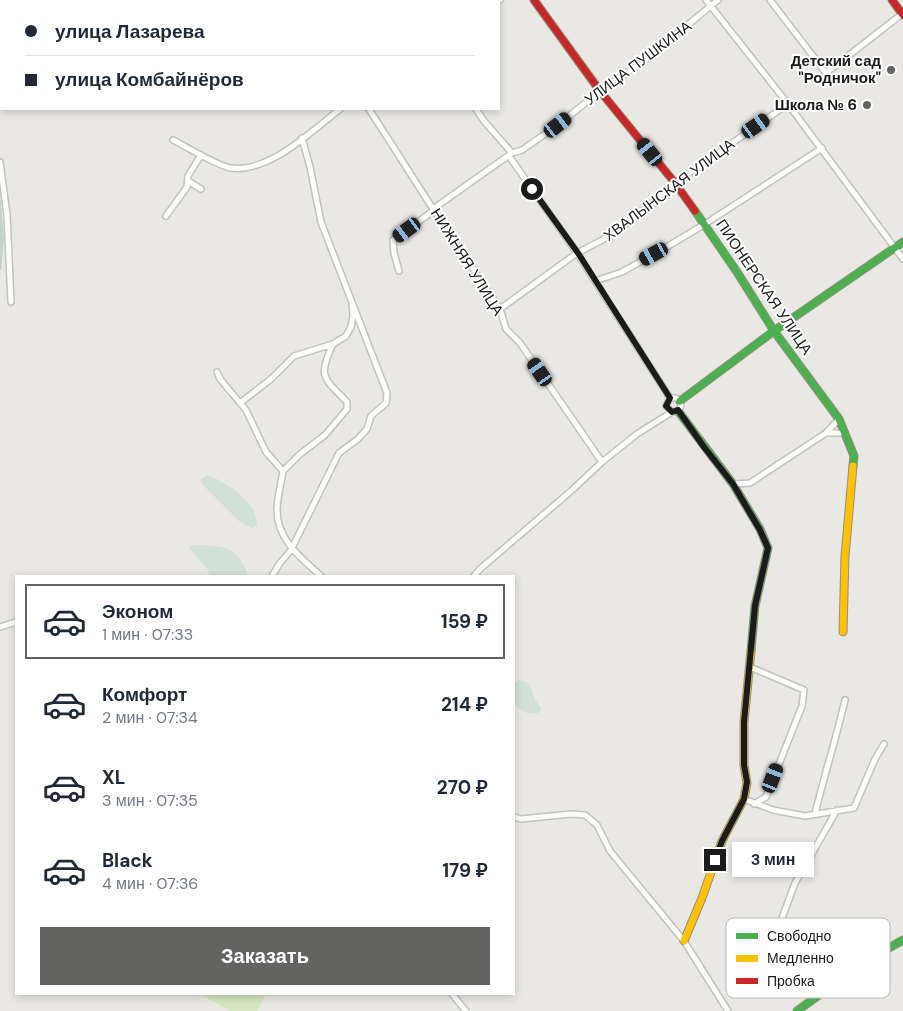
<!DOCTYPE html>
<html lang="ru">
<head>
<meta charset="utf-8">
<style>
  :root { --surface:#fff; --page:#f6f6f7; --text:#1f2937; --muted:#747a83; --line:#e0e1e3; --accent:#636361 }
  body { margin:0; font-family:"DM Sans",sans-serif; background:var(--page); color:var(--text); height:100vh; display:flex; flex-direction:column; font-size:19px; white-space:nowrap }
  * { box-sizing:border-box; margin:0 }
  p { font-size:16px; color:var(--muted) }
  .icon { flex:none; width:28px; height:28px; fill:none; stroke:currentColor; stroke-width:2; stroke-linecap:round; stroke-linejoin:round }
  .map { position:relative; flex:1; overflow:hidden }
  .panel { position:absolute; left:15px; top:575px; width:500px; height:420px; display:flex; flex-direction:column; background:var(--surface); border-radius:0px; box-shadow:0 2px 8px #0003 }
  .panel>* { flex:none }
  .hud { position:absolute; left:0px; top:0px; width:500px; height:110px; box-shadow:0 2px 8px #0003; display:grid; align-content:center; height:110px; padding:0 25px; background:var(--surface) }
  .end { position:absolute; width:22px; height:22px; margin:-11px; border:6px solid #1b1b1b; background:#fff; box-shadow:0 0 0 2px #fff }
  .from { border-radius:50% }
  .bubble { position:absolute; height:35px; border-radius:0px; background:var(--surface); box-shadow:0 2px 8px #0003; font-size:16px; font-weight:700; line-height:35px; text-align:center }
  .car { position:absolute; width:15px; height:30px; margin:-15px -8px; border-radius:6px; box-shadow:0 0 4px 1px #0007; background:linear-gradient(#222 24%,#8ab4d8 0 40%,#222 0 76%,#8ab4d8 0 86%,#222 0) }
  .hud b { display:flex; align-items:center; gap:18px; height:48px; font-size:19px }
  .hud b+b { border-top:1px solid var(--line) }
  .hud i { width:12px; height:12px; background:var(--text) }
  ul { padding:9px 0 0; list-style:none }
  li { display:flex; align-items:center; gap:15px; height:75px; margin:0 10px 8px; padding:0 15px; border:2px solid transparent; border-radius:0px }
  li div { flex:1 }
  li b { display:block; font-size:19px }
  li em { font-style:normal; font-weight:700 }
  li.active { border-color:var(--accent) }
  li>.icon { width:45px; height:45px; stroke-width:1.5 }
  .action { display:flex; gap:10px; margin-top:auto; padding:10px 25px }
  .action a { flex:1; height:58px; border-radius:0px; background:var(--accent); color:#fff; font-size:20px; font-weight:700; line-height:58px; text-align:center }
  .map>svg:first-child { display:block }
  .grass { fill:#d4e6c2 }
  .wetland { fill:#d1e0d8 }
  .cemetery { fill:#c2d4c4 }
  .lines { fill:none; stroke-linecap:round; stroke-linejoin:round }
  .street-casing { stroke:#c2c2c0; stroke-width:8 }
  .fast-casing { stroke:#8f927d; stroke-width:9 }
  .slow-casing { stroke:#8f927d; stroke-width:9 }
  .jam-casing { stroke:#8f927d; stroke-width:9 }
  .street { stroke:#fcfcfb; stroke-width:5 }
  .fast { stroke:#4caf50; stroke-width:7 }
  .slow { stroke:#ffc107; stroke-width:7 }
  .jam { stroke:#c62828; stroke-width:7 }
  .route { stroke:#1b1b1b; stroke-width:6 }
  .poi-dot { fill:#636361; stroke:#fff; stroke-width:2 }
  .labels { text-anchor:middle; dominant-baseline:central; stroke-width:4; stroke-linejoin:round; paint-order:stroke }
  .poi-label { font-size:15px; font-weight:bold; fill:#1b1b1b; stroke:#fff; text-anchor:end }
  .street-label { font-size:15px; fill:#1b1b1b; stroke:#fff }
  .key { fill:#fff; stroke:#bbb; stroke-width:1 }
  .key-label { font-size:14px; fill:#1b1b1b }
</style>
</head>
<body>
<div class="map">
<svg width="903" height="1011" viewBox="0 0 903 1011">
  <rect width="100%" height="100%" fill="#e9e8e4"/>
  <path class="grass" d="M200,994H266L257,1011H230Z"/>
  <path class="wetland" d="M208,475C227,483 258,502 257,526L252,528L239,521L203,485L201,479Z
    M193,545C222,546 239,545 248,576H210L208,570L189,547Z
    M519,680C531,681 531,690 536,701C538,706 541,705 541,711C536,714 534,714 528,713C512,710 514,696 514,683Z"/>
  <path class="cemetery" d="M0,193L4,239L1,270H0Z"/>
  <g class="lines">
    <defs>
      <path id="street" d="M258,0L260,1
        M706,0L788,104L903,259
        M770,0L826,73L902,14
        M498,1L500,0
        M369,109L433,209L500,309L506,329L520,343L602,462
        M476,109L484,121L512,153L509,156L577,253L670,398
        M173,140C185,146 219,167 231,168C269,173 312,131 340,109
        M0,162L7,215L11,302
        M188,181L201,189
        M433,209L512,153L522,150L558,125L600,91L640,64L718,0
        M166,216L187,187L188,176L201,155
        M399,271L394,253L393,240L436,209
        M595,281L622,272L670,245L705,224L822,148
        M500,309L577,253L612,235L675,183L788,104
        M217,372L220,379L246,410L266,452L283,471C281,484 277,498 277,510C277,540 301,558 321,576
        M670,398H676L680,401L681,406L678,411L672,412L666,406Z
        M240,403L271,379L294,356L333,344L346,336L351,327L353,316L352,303
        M826,433H845
        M283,471L299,455L325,435L347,409V402C324,378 317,377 333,344
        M733,484L750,483L826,433L839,419
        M272,576L280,563L291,550L339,453L358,439L367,429L371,416L386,403L387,393L321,222L310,167L302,138
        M474,576L480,569L571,491L602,462L637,434L672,412
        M0,627L16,622
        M750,667L804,690L802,706L766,797L754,804
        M744,799L773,810L805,816L854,808L875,759L884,744
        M815,814C824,776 836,739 845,700
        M514,817L521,819L571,814L585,815L597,825L610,851L684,941L728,1011
        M769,985L767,971L771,948L795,883L837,810
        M452,994L466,1011"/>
      <path id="fast" d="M695,211L737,272L774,331L839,419L854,456L853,466
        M680,401L774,331L903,242
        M678,411L733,484L760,529L768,548L755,606L751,651
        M797,1011L869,959L903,940"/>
      <path id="slow" d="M843,632L845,556L853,466
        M684,941L702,898L722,841L744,799L747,783L744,765V722L751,651"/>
      <path id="jam" d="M534,0L600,91L675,183L695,211
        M892,0L903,15"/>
    </defs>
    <use href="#street" class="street-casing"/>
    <use href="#fast" class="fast-casing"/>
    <use href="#slow" class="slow-casing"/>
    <use href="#jam" class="jam-casing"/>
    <use href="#street" class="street"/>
    <use href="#fast" class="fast"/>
    <use href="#slow" class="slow"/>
    <use href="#jam" class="jam"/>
  </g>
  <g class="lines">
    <path class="route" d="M532,189L578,253L670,398L666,406L672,412L678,410L704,447L733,484L760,530L768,548L755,606L744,722V765L747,782L744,799L722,841L715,860"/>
  </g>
  <g class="poi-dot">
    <circle cx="891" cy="70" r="5"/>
    <circle cx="867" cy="105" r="5"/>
  </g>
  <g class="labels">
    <g class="poi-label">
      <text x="881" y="61">Детский сад<tspan x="881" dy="17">"Родничок"</tspan></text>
      <text x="857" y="105">Школа № 6</text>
    </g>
    <g class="street-label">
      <text transform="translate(638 63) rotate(-37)">УЛИЦА ПУШКИНА</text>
      <text transform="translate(669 190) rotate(-37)">ХВАЛЫНСКАЯ УЛИЦА</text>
      <text transform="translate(467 262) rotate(58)">НИЖНЯЯ УЛИЦА</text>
      <text transform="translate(764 287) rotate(56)">ПИОНЕРСКАЯ УЛИЦА</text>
    </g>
  </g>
  <rect x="726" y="918" width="164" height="80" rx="8" class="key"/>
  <rect x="736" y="933" width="22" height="6" fill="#4caf50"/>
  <rect x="736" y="955" width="22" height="7" fill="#ffc107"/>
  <rect x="736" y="978" width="22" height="6" fill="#c62828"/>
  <g class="key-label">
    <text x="767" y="941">Свободно</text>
    <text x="767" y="963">Медленно</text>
    <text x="767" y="986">Пробка</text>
  </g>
</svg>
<i class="end from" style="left:532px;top:189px"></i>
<i class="end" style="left:715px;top:860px"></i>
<div class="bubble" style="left:732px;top:842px;width:82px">3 мин</div>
<i class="car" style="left:558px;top:125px;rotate:52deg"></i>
<i class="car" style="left:756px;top:126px;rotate:55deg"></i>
<i class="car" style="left:650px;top:152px;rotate:321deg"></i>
<i class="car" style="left:407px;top:230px;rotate:234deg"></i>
<i class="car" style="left:654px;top:254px;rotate:241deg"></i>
<i class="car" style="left:540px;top:372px;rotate:325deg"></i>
<i class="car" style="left:773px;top:778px;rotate:21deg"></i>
<div class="hud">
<b><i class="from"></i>улица Лазарева</b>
<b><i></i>улица Комбайнёров</b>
</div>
<section class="panel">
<ul>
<li class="active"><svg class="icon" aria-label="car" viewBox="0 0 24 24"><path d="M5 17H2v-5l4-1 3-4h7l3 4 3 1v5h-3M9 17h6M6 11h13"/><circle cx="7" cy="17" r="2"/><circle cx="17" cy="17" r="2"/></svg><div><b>Эконом</b><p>1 мин · 07:33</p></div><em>159 ₽</em></li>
<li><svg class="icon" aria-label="car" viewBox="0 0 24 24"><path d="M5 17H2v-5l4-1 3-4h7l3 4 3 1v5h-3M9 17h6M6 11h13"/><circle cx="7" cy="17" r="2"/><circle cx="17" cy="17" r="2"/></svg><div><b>Комфорт</b><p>2 мин · 07:34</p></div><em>214 ₽</em></li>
<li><svg class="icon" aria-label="car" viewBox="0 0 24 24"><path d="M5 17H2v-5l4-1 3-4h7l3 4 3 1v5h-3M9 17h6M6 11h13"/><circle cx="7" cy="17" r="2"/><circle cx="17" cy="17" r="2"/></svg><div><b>XL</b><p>3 мин · 07:35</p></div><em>270 ₽</em></li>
<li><svg class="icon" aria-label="car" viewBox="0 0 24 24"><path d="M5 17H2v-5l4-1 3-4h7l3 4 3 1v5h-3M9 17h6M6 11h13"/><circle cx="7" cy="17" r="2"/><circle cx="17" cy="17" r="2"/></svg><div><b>Black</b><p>4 мин · 07:36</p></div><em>179 ₽</em></li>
</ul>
<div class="action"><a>Заказать</a></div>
</section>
</div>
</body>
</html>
